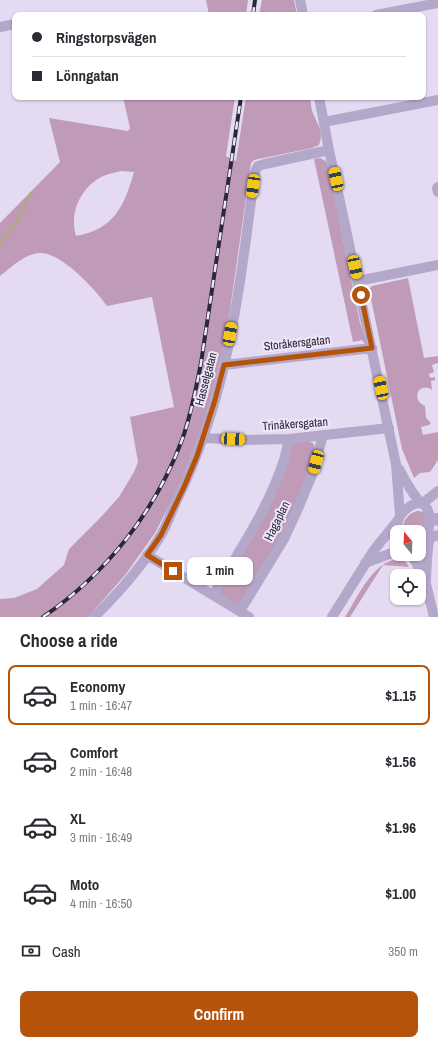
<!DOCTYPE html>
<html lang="en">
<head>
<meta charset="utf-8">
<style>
  :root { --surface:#fff; --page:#f7f7f7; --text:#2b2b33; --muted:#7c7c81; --line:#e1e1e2; --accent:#b45309 }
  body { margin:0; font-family:"Archivo Narrow",sans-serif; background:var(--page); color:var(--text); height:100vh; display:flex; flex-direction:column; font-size:15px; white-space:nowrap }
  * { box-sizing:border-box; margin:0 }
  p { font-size:13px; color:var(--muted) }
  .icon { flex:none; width:22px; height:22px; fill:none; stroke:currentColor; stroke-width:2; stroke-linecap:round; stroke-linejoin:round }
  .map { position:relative; height:617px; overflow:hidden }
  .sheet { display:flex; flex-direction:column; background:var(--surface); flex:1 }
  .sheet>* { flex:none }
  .guide { position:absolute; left:12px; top:12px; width:414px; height:88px; border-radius:8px; box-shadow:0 1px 3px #0004; display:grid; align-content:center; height:88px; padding:0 20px; background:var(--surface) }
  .needle { width:26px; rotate:341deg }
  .buttons { position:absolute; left:390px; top:525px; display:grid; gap:8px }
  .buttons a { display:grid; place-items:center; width:36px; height:36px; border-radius:8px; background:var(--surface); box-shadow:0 1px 3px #0004; font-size:20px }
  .end { position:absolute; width:18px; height:18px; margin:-9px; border:5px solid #b45309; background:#fff; box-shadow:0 0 0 2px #fff }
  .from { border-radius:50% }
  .bubble { position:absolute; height:28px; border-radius:8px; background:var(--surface); box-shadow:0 1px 3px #0004; font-size:13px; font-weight:700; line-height:28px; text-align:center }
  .car { position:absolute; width:12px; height:24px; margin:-12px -6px; border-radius:5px; box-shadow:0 0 3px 1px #0007; background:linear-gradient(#f5c518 24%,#345 0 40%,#f5c518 0 76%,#345 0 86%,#f5c518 0) }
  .guide b { display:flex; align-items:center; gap:14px; height:38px; font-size:15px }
  .guide b+b { border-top:1px solid var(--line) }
  .guide i { width:10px; height:10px; background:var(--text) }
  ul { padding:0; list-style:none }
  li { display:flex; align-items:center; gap:12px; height:60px; margin:0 8px 6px; padding:0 12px; border:2px solid transparent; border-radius:8px }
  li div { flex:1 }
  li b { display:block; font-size:15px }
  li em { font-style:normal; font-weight:700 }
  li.active { border-color:var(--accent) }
  li>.icon { width:36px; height:36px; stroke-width:1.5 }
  h2 { padding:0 20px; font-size:18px; line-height:48px }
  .pay { display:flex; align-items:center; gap:10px; height:44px; padding:0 20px; font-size:15px }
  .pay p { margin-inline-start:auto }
  .cta { display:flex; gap:8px; margin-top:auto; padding:8px 20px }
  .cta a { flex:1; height:46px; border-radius:8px; background:var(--accent); color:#fff; font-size:16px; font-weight:700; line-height:46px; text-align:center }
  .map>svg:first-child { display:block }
  .green { fill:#c09bb8; fill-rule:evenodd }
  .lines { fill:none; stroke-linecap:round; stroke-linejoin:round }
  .stream { stroke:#aeab7a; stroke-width:2.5 }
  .minor { stroke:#b3a7ca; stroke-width:10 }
  .tertiary { stroke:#b3a7ca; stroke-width:10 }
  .rail-casing { stroke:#2a2736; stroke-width:4 }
  .rail { stroke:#efe7f9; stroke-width:2.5; stroke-dasharray:8; stroke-linecap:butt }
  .route { stroke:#b45309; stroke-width:5 }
  .labels { text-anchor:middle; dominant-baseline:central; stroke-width:4; stroke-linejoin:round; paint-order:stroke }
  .street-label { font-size:12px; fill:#2a2736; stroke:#efe7f9 }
</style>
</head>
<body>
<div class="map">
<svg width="438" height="617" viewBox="0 0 438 617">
  <rect width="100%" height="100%" fill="#e4dbf2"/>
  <path class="green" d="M206,0H248L246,15H209Z
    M262,0H294L297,15H259Z
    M123,97H235L226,156L236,161L246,97H310C311,102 311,109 313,113C318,126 324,131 319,145L312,148L254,160L251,163L226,338L206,417L179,486L155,533L126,574L88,617H0V599L14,598L37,589L64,565L69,549L100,518L119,497L134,472L138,462L130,417L174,407L152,297L107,306C96,290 61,252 40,253C24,254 12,267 0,276V223L60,162L49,118L128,131L130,128ZM121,171L134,172C124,207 114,229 76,236C75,232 74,228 74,224C73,202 88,180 109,174C113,173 117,172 121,171Z
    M320,158L326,161L329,170L360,323L366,342L365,344L362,340L353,342L314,159Z
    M408,278L424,358L438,356V363L432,365L434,372L429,374L430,378L435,377V380L431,381L432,390C419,381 410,400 425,406L426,418L431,423L429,425L421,427L423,435L438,432V460L430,472L420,473L414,478L402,449L369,289L372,286Z
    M307,441L313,443L316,449L310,472L283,537L237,608L218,592L290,444L295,442Z
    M417,511C425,510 426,517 429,523L419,538V532H403C402,522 407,514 417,511Z
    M398,559L406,562L409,567L383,565L350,617H345C358,597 372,562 398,559Z"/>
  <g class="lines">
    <path class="stream" d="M0,244L13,228L31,193"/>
    <path class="minor" d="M300,0L303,15
      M376,15L438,3
      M0,27L15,24
      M319,97L329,150L396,464L400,515
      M324,122L438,100
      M438,187L437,188L438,192
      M358,281L438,265
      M224,365L372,348
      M203,438L248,440L289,439L389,428
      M399,469C406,481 411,493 421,503
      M436,518L438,521
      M430,538L438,535
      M147,555L249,617
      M213,595C239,551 268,509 284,460C286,453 287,446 289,439
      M240,611L284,539L297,511L312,475L323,435
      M94,617C119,593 143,565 161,535C167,525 171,513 176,502C197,459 213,413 224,366C239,302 246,237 255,172L258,166L265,164L329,150"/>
    <path class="tertiary" d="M423,503L438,491
      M398,532C396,525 398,517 404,511C431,485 438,531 419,545
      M411,554L419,568L426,584L434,617
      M365,563L397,551
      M426,580L427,558L429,539
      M332,617L374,550L399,519"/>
    <defs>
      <path id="rail" d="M253,15L255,0
        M43,617C106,574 155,512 182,440C191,415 196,389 201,363L241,97"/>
    </defs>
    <use href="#rail" class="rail-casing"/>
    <use href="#rail" class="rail"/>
  </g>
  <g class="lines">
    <path class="route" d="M173,571L147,555L161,535L184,487L197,456L215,400L224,365L372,348L361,295"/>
  </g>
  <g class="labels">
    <g class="street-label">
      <text transform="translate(297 343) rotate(-6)">Storåkersgatan</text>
      <text transform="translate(206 379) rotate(-75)">Hasselgatan</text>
      <text transform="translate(295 424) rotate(-4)">Trinåkersgatan</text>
      <text transform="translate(277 521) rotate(-64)">Hagaplan</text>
    </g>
  </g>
</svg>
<div class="buttons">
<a><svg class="needle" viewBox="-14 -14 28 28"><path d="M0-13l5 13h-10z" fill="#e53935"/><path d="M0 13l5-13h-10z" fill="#7c7c81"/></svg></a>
<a><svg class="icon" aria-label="locate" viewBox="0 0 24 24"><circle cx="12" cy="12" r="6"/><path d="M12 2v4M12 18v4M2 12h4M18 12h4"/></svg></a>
</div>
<i class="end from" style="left:361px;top:295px"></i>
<i class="end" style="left:173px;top:571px"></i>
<div class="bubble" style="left:187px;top:557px;width:66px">1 min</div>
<i class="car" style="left:336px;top:179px;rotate:348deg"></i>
<i class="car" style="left:253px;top:186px;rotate:188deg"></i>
<i class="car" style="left:355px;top:267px;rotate:168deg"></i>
<i class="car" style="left:230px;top:334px;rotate:10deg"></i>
<i class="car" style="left:381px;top:388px;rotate:348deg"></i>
<i class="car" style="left:233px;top:439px;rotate:93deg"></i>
<i class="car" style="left:316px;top:462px;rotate:195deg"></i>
<div class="guide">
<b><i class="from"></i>Ringstorpsvägen</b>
<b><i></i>Lönngatan</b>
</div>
</div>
<section class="sheet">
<h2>Choose a ride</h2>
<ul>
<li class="active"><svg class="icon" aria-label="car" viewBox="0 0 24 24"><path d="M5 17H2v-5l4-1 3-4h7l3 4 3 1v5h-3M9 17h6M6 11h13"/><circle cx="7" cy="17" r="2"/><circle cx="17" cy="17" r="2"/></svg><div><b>Economy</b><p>1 min · 16:47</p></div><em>$1.15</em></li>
<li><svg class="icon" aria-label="car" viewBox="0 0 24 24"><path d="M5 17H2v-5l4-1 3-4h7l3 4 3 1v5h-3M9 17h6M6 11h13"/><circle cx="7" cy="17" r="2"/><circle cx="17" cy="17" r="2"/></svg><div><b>Comfort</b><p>2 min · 16:48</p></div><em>$1.56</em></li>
<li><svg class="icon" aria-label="car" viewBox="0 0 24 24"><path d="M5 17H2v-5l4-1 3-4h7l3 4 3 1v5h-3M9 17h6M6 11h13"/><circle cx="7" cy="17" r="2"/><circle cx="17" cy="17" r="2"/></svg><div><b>XL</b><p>3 min · 16:49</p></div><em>$1.96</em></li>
<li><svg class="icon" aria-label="car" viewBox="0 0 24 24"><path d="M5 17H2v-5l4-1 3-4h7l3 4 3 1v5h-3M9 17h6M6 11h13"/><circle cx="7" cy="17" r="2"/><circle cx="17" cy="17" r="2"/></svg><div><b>Moto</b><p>4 min · 16:50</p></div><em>$1.00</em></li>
</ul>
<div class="pay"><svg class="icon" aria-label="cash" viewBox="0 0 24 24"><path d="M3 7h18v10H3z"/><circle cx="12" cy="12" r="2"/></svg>Cash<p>350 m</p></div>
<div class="cta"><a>Confirm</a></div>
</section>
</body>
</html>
